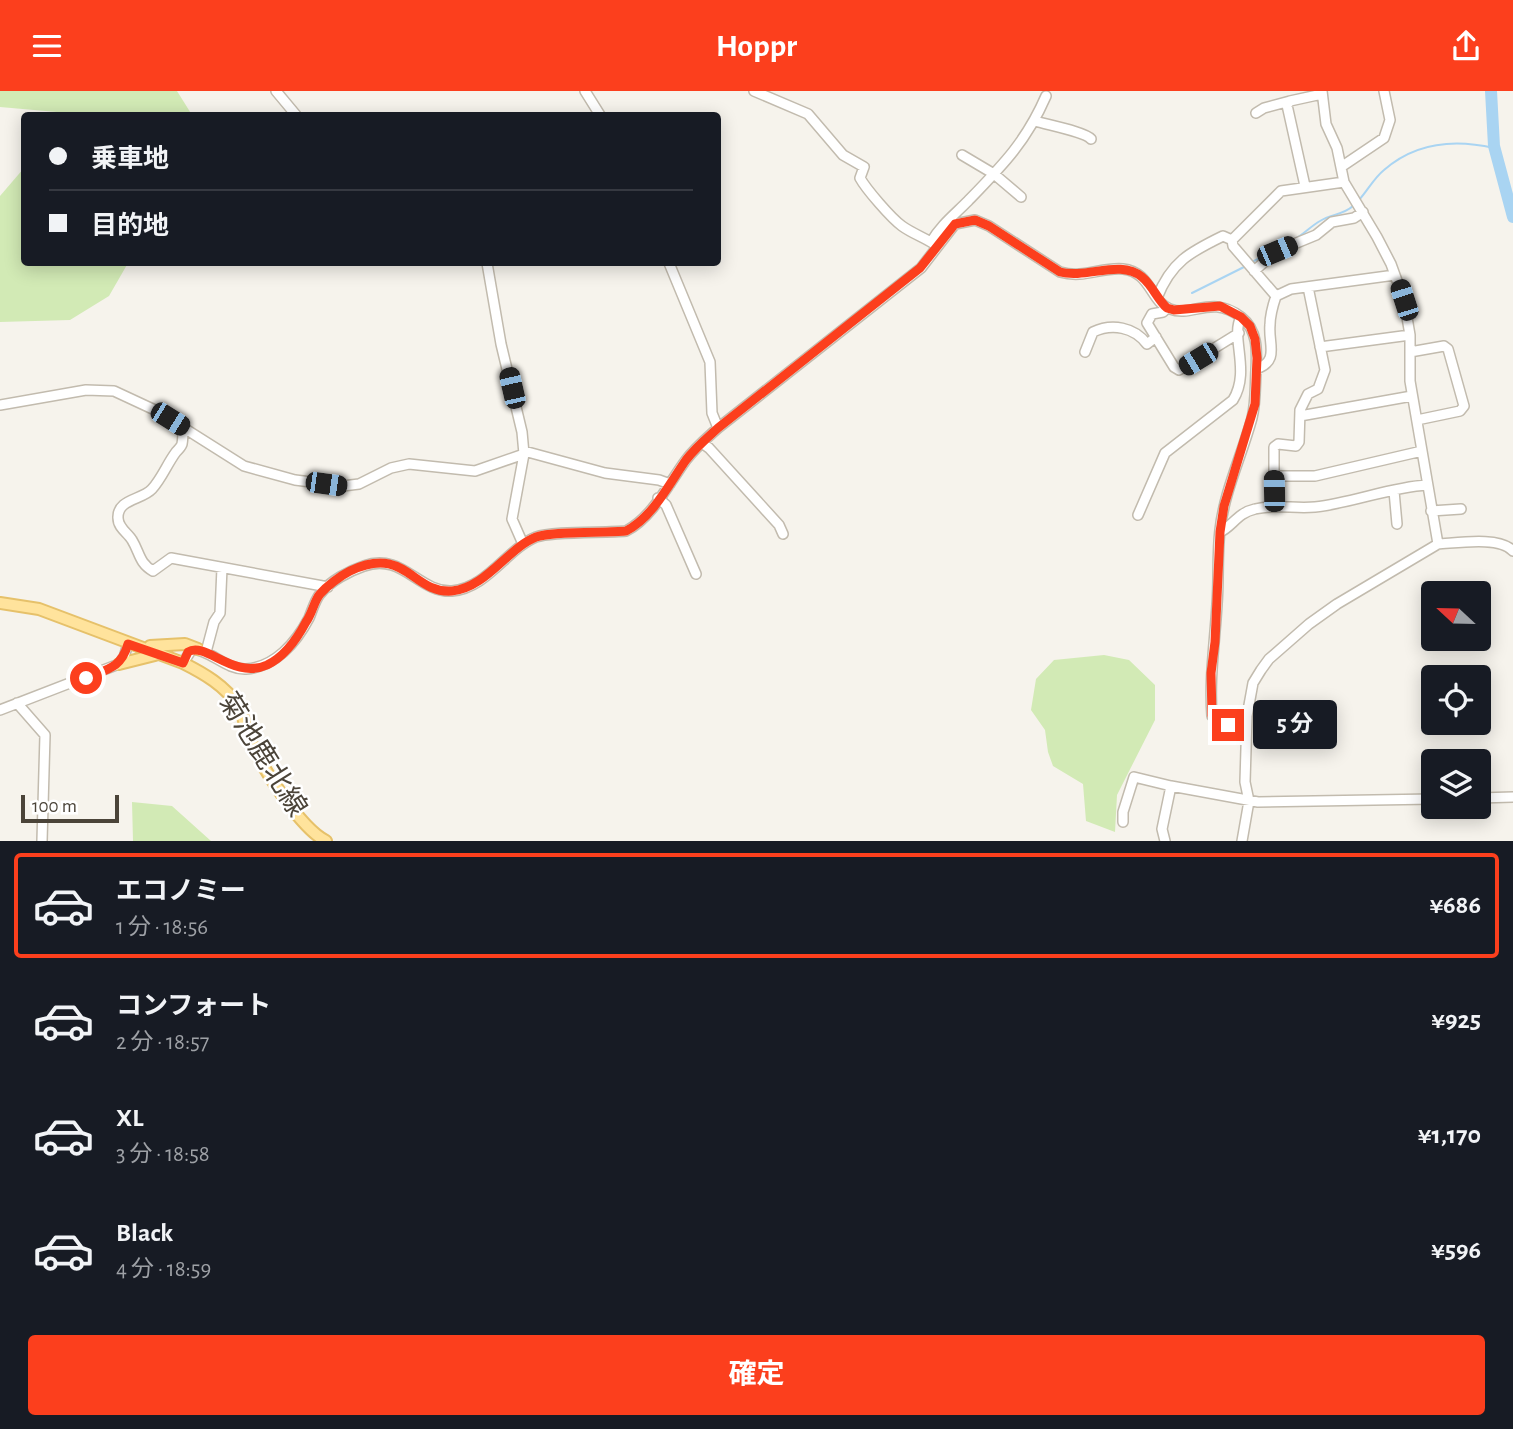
<!DOCTYPE html>
<html lang="ja">
<head>
<meta charset="utf-8">
<style>
  :root { --surface:#171b24; --page:#242831; --text:#f1f3f6; --muted:#9ea1a6; --line:#363941; --accent:#fc3f1d }
  body { margin:0; font-family:"Alegreya Sans","Noto Sans JP",sans-serif; background:var(--page); color:var(--text); height:100vh; display:flex; flex-direction:column; font-size:26px; white-space:nowrap }
  * { box-sizing:border-box; margin:0 }
  p { font-size:23px; color:var(--muted) }
  .icon { flex:none; width:38px; height:38px; fill:none; stroke:currentColor; stroke-width:2; stroke-linecap:round; stroke-linejoin:round }
  .map { position:relative; height:750px; overflow:hidden }
  .sheet { display:flex; flex-direction:column; background:var(--surface); flex:1 }
  .sheet>* { flex:none }
  .hud { position:absolute; left:21px; top:21px; width:700px; height:154px; border-radius:7px; box-shadow:0 4px 18px #0003; display:grid; align-content:center; height:154px; padding:0 28px; background:var(--surface) }
  .needle { width:46px; rotate:292deg }
  .buttons { position:absolute; left:1421px; top:490px; display:grid; gap:14px }
  .buttons a { display:grid; place-items:center; width:70px; height:70px; border-radius:7px; background:var(--surface); box-shadow:0 4px 18px #0003; font-size:35px }
  .scale { position:absolute; left:21px; bottom:18px; width:98px; box-sizing:border-box; padding-left:7px; border:4px solid #4b4439; border-top:0; font-size:19px; line-height:24px; white-space:nowrap; color:#4b4439; -webkit-text-stroke:5px #fff; paint-order:stroke }
  .end { position:absolute; width:32px; height:32px; margin:-16px; border:9px solid #fc3f1d; background:#fff; box-shadow:0 0 0 4px #fff }
  .from { border-radius:50% }
  .bubble { position:absolute; height:49px; border-radius:7px; background:var(--surface); box-shadow:0 4px 18px #0003; font-size:23px; font-weight:700; line-height:49px; text-align:center }
  .car { position:absolute; width:21px; height:42px; margin:-21px -10px; border-radius:9px; box-shadow:0 0 5px 2px #0007; background:linear-gradient(#222 24%,#8ab4d8 0 40%,#222 0 76%,#8ab4d8 0 86%,#222 0) }
  .hud b { display:flex; align-items:center; gap:24px; height:66px; font-size:26px }
  .hud b+b { border-top:2px solid var(--line) }
  .hud i { width:18px; height:18px; background:var(--text) }
  ul { padding:12px 0 0; list-style:none }
  li { display:flex; align-items:center; gap:21px; height:105px; margin:0 14px 10px; padding:0 14px; border:4px solid transparent; border-radius:7px }
  li div { flex:1 }
  li b { display:block; font-size:26px }
  li em { font-style:normal; font-weight:700 }
  li.selected { border-color:var(--accent) }
  li>.icon { width:63px; height:63px; stroke-width:1.5 }
  .cta { display:flex; gap:14px; margin-top:auto; padding:14px 28px }
  .cta a { flex:1; height:80px; border-radius:7px; background:var(--accent); color:#fff; font-size:28px; font-weight:700; line-height:80px; text-align:center }
  header { display:flex; justify-content:space-between; align-items:center; height:91px; padding:0 28px; background:var(--accent); color:#fff; font-size:32px; font-weight:700 }
  .map>svg:first-child { display:block }
  .green { fill:#d2eab5 }
  .lines { fill:none; stroke-linecap:round; stroke-linejoin:round }
  .stream { stroke:#a9d4f2; stroke-width:2 }
  .river { stroke:#a9d4f2; stroke-width:12 }
  .minor-casing { stroke:#c2bbae; stroke-width:12 }
  .major-casing { stroke:#e6c16a; stroke-width:14 }
  .minor { stroke:#fff; stroke-width:9 }
  .major { stroke:#ffe39c; stroke-width:10 }
  .route { stroke:#fc3f1d; stroke-width:9 }
  .labels { text-anchor:middle; dominant-baseline:central; stroke-width:5; stroke-linejoin:round; paint-order:stroke }
  .street-label { font-size:28px; fill:#4b4439; stroke:#fff }
</style>
</head>
<body>
<header><svg class="icon" aria-label="menu" viewBox="0 0 24 24"><path d="M4 6h16M4 12h16M4 18h16"/></svg>Hoppr<svg class="icon" aria-label="share" viewBox="0 0 24 24"><path d="M12 15V3M7 8l5-5 5 5M5 13v7h14v-7"/></svg></header>
<div class="map">
<svg width="1513" height="750" viewBox="0 0 1513 750">
  <rect width="100%" height="100%" fill="#f6f3ec"/>
  <path class="green" d="M0,0H177L192,24H70L68,22L0,16Z
    M24,77V172H128L109,205L70,229L0,231V105Z
    M1104,564L1129,569L1155,594V629L1117,704L1115,741L1086,730L1083,693L1053,675L1048,661L1045,639L1031,619L1036,588L1054,569Z
    M132,711L172,715L211,750H133Z"/>
  <g class="lines">
    <path class="stream" d="M1359,109C1368,99 1374,87 1384,79C1416,51 1455,48 1494,57
      M1295,148C1304,143 1311,135 1320,130C1331,123 1343,124 1353,115
      M1252,171L1266,164
      M1192,202L1244,176"/>
    <path class="river" d="M1491,0L1494,55L1513,126"/>
    <defs>
      <path id="minor" d="M276,0L296,24
        M585,0L600,24
        M754,0L808,23L843,64L864,76L860,87C866,98 891,127 902,135C913,143 926,147 937,155
        M1256,22L1264,17L1290,10
        M1035,30C1048,34 1085,41 1091,48
        M962,64L994,83L1021,106
        M1341,76L1384,47L1390,29L1384,0
        M1305,95L1287,14L1290,10L1322,3
        M1232,149L1281,100L1344,91
        M931,151C941,134 954,124 968,110C1002,75 1026,51 1046,5
        M487,172L501,253L522,341L524,363L512,428L523,453
        M669,172L710,271L712,322L718,337
        M1254,180L1277,160L1316,144L1332,131L1354,127L1363,121
        M1157,207C1171,171 1190,161 1223,145L1232,149L1233,155L1276,205
        M1167,217L1163,221L1152,223L1147,232L1174,276L1179,279L1239,242
        M1320,256L1410,244
        M1085,261L1093,241C1112,232 1134,236 1147,253L1156,246
        M1410,261L1444,255L1448,258L1464,315L1460,320L1417,329
        M1256,278C1280,270 1268,253 1270,234C1270,224 1273,214 1276,205L1291,198L1395,184
        M0,314L86,299L114,300L157,320L244,375L295,389L343,395L359,393L391,377L409,373L475,380L524,363
        M1300,325L1412,305
        M183,336C183,341 183,348 182,353C181,356 178,359 176,361C167,373 162,387 152,398C142,409 117,408 118,427C118,437 128,442 132,449C140,462 139,472 153,480L171,467L328,496
        M702,352L709,357L779,434L783,443
        M524,360L605,382L659,389L670,393
        M1274,385H1315L1422,360
        M1394,400L1397,433
        M658,407L666,414L696,483
        M1274,415V356L1278,353L1296,355L1299,351L1300,319L1308,303L1318,298L1325,279L1308,196
        M1431,420L1461,418
        M1138,424L1165,362L1233,309C1251,280 1230,246 1241,226
        M1220,441C1232,436 1237,422 1255,418C1275,413 1295,418 1315,416C1352,412 1391,396 1427,394
        M1438,453C1457,452 1500,445 1513,460
        M206,561L214,531L220,522L222,477
        M183,572L192,558C211,559 226,579 246,578C275,576 296,552 309,527C312,520 315,509 320,503C330,490 349,480 364,475C402,461 419,502 452,500C487,497 507,458 536,446C552,440 605,442 626,440C653,426 669,392 686,369C695,357 707,347 718,337L921,177L955,133L975,129L989,135L1060,181C1084,188 1101,176 1123,178C1151,181 1150,210 1170,218C1193,227 1211,203 1241,226C1258,239 1257,260 1256,279C1255,295 1256,311 1252,327C1242,364 1224,401 1220,439C1217,463 1219,489 1217,513C1215,551 1209,587 1212,625C1225,635 1234,635 1247,625
        M17,612L45,644L42,750
        M0,619L119,573L124,566L128,553
        M1479,707L1513,706
        M1123,731V721L1134,686L1171,695
        M1165,750L1162,738L1171,695L1258,711L1433,708
        M1242,750L1249,710L1245,691L1247,625L1253,592L1261,579L1269,568L1309,533L1337,513L1438,453L1410,290V244L1404,209L1391,173L1377,146L1344,91L1337,57L1326,33L1322,0"/>
      <path id="major" d="M0,512L39,518L183,572C203,582 226,595 238,615C244,625 245,636 249,646C260,674 300,737 326,750
        M150,555L185,553L198,558
        M119,573L155,564"/>
    </defs>
    <use href="#minor" class="minor-casing"/>
    <use href="#major" class="major-casing"/>
    <use href="#minor" class="minor"/>
    <use href="#major" class="major"/>
  </g>
  <g class="lines">
    <path class="route" d="M86,587C108,578 121,577 128,553L183,572L188,561C206,550 233,589 267,574C284,566 298,546 306,531C312,523 314,510 320,503C327,495 340,485 350,480C406,453 412,503 452,500C486,497 508,457 536,446C552,440 605,442 626,440C653,426 669,393 686,369C695,357 707,347 718,337L920,177L955,133L975,129L989,135L1060,181C1087,188 1120,168 1142,186C1153,195 1157,208 1167,217L1174,219L1220,215L1241,226L1250,235L1255,248L1257,267L1255,313L1224,415L1220,441L1215,551L1211,582L1212,625L1228,634"/>
  </g>
  <g class="labels">
    <g class="street-label">
      <text transform="translate(262 664) rotate(58)">菊池鹿北線</text>
    </g>
  </g>
</svg>
<div class="buttons">
<a><svg class="needle" viewBox="-14 -14 28 28"><path d="M0-13l5 13h-10z" fill="#e53935"/><path d="M0 13l5-13h-10z" fill="#9ea1a6"/></svg></a>
<a><svg class="icon" aria-label="locate" viewBox="0 0 24 24"><circle cx="12" cy="12" r="6"/><path d="M12 2v4M12 18v4M2 12h4M18 12h4"/></svg></a>
<a><svg class="icon" aria-label="layers" viewBox="0 0 24 24"><path d="M12 4l9 5-9 5-9-5zM3 14l9 5 9-5"/></svg></a>
</div>
<div class="scale">100 m</div>
<i class="end from" style="left:86px;top:587px"></i>
<i class="end" style="left:1228px;top:634px"></i>
<div class="bubble" style="left:1253px;top:609px;width:84px">5 分</div>
<i class="car" style="left:1277px;top:160px;rotate:67deg"></i>
<i class="car" style="left:1404px;top:209px;rotate:342deg"></i>
<i class="car" style="left:1198px;top:268px;rotate:239deg"></i>
<i class="car" style="left:512px;top:297px;rotate:347deg"></i>
<i class="car" style="left:170px;top:328px;rotate:122deg"></i>
<i class="car" style="left:326px;top:393px;rotate:98deg"></i>
<i class="car" style="left:1274px;top:400px;rotate:359deg"></i>
<div class="hud">
<b><i class="from"></i>乗車地</b>
<b><i></i>目的地</b>
</div>
</div>
<section class="sheet">
<ul>
<li class="selected"><svg class="icon" aria-label="car" viewBox="0 0 24 24"><path d="M5 17H2v-5l4-1 3-4h7l3 4 3 1v5h-3M9 17h6M6 11h13"/><circle cx="7" cy="17" r="2"/><circle cx="17" cy="17" r="2"/></svg><div><b>エコノミー</b><p>1 分 · 18:56</p></div><em>¥686</em></li>
<li><svg class="icon" aria-label="car" viewBox="0 0 24 24"><path d="M5 17H2v-5l4-1 3-4h7l3 4 3 1v5h-3M9 17h6M6 11h13"/><circle cx="7" cy="17" r="2"/><circle cx="17" cy="17" r="2"/></svg><div><b>コンフォート</b><p>2 分 · 18:57</p></div><em>¥925</em></li>
<li><svg class="icon" aria-label="car" viewBox="0 0 24 24"><path d="M5 17H2v-5l4-1 3-4h7l3 4 3 1v5h-3M9 17h6M6 11h13"/><circle cx="7" cy="17" r="2"/><circle cx="17" cy="17" r="2"/></svg><div><b>XL</b><p>3 分 · 18:58</p></div><em>¥1,170</em></li>
<li><svg class="icon" aria-label="car" viewBox="0 0 24 24"><path d="M5 17H2v-5l4-1 3-4h7l3 4 3 1v5h-3M9 17h6M6 11h13"/><circle cx="7" cy="17" r="2"/><circle cx="17" cy="17" r="2"/></svg><div><b>Black</b><p>4 分 · 18:59</p></div><em>¥596</em></li>
</ul>
<div class="cta"><a>確定</a></div>
</section>
</body>
</html>
